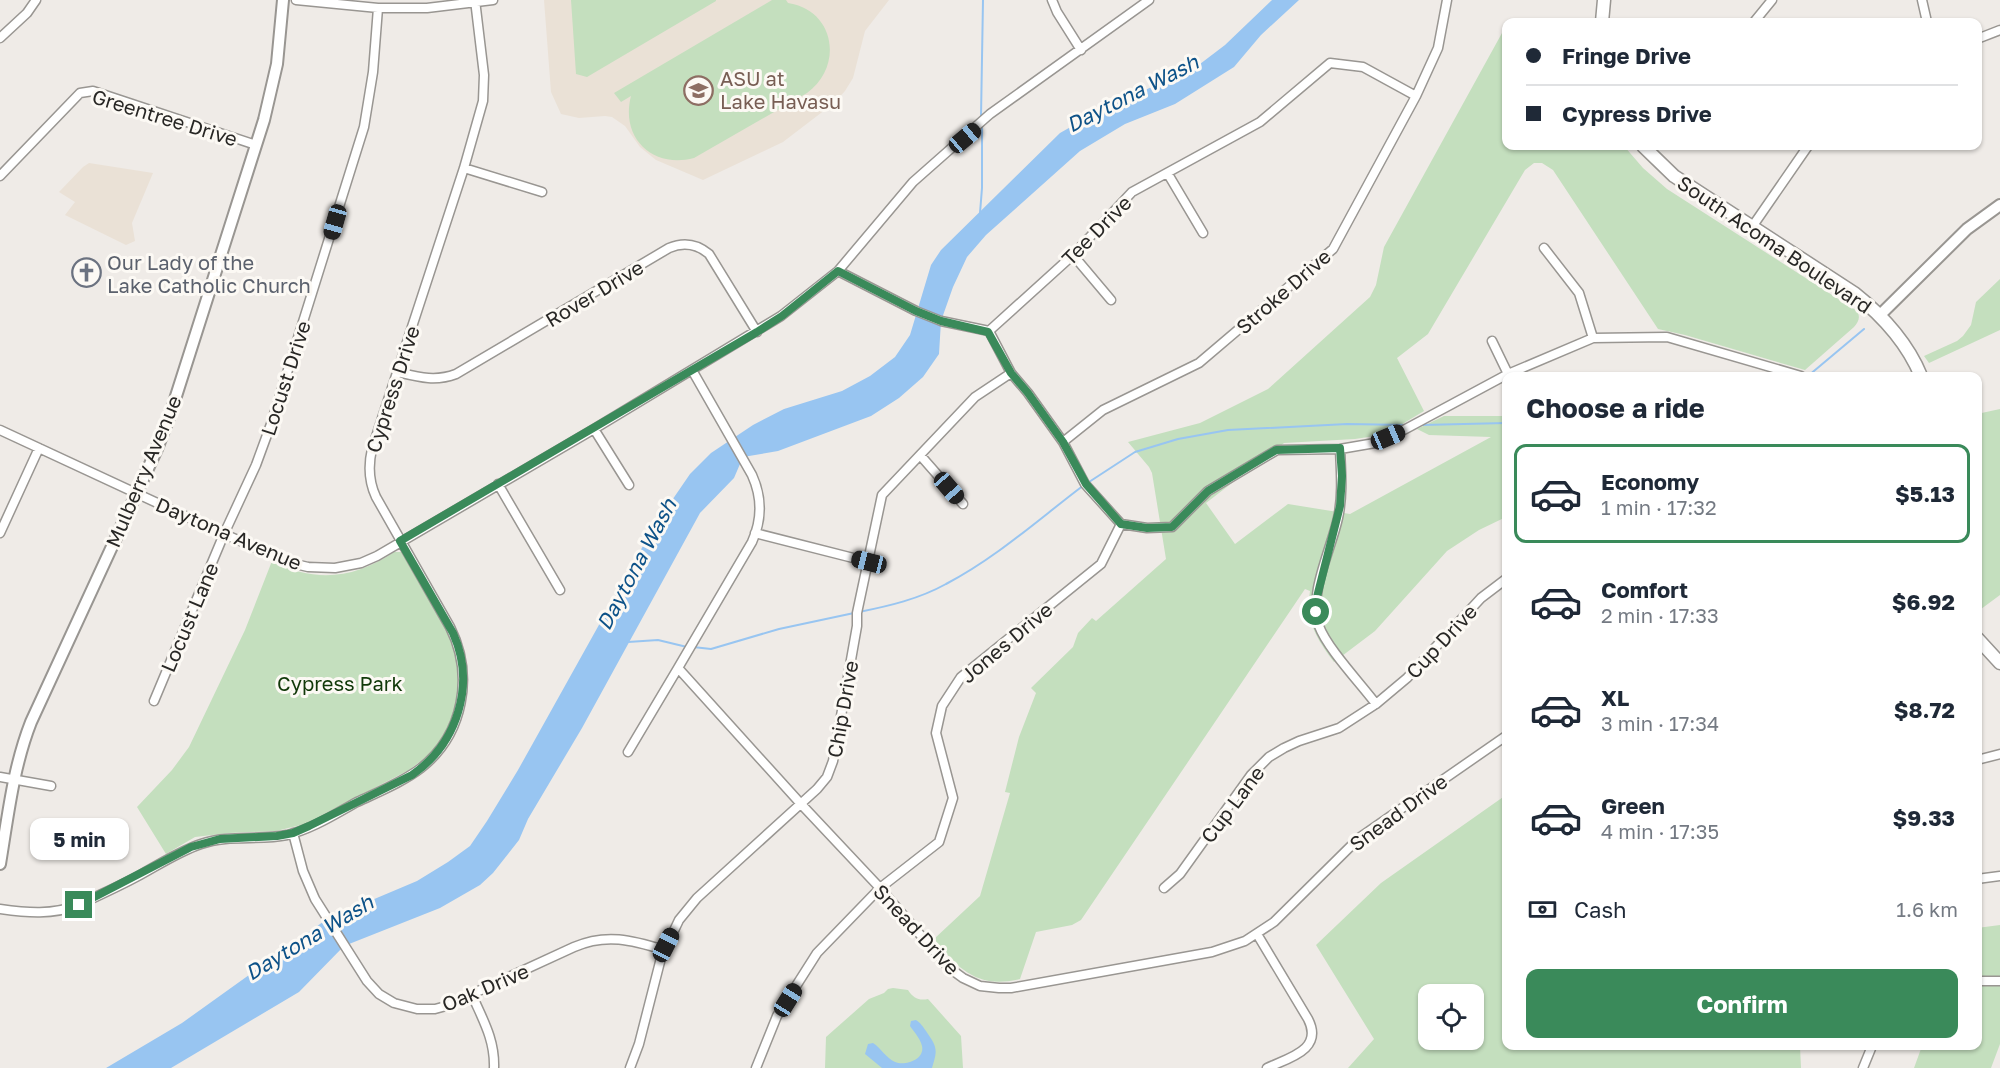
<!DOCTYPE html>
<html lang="en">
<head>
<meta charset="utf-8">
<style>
  :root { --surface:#fff; --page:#f2f2f3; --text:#1f2937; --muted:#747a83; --line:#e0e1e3; --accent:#3a8a5a }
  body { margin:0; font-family:"Golos Text",sans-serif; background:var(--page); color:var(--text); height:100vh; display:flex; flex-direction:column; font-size:22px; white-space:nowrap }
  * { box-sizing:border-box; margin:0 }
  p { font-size:20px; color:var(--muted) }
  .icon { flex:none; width:33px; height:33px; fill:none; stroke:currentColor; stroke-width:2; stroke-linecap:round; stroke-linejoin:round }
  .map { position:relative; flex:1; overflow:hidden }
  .sheet { position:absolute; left:1502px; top:372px; width:480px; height:678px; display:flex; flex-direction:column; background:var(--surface); border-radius:12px; box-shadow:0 2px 4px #0004 }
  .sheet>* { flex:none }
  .hud { position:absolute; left:1502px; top:18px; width:480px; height:132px; border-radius:12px; box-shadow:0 2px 4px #0004; display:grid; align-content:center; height:132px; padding:0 24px; background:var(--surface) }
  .fabs { position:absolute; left:1418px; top:984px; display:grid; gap:12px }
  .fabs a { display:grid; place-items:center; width:66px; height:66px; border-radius:12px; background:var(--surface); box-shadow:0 2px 4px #0004; font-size:30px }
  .end { position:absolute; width:27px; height:27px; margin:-14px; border:8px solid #3a8a5a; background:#fff; box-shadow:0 0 0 3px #fff }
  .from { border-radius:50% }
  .bubble { position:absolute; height:42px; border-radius:12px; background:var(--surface); box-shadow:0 2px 4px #0004; font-size:20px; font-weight:700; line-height:42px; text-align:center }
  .car { position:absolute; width:18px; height:36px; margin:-18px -9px; border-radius:8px; box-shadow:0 0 4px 2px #0007; background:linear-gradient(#222 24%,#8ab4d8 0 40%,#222 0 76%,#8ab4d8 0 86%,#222 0) }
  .hud b { display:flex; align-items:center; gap:21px; height:57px; font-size:22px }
  .hud b+b { border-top:2px solid var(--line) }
  .hud i { width:15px; height:15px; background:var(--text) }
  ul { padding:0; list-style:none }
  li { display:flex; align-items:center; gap:18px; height:99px; margin:0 12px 9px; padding:0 12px; border:3px solid transparent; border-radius:12px }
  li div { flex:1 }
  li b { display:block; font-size:22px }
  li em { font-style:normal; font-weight:700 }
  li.on { border-color:var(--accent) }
  li>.icon { width:54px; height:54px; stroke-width:1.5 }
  h2 { padding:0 24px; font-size:27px; line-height:72px }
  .pay { display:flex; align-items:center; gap:15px; height:66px; padding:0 24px; font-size:22px }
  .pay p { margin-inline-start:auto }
  .button { display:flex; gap:12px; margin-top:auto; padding:12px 24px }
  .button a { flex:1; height:69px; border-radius:12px; background:var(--accent); color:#fff; font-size:24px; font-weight:700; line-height:69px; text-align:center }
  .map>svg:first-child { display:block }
  .built { fill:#eae1d6 }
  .green { fill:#c4dfbe; fill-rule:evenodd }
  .water { fill:#98c5f1 }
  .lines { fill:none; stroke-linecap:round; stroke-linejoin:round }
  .stream { stroke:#98c5f1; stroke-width:2 }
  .minor-casing { stroke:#999692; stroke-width:11 }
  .tertiary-casing { stroke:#999692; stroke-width:14 }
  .secondary-casing { stroke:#999692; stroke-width:15 }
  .minor { stroke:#fff; stroke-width:8 }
  .tertiary { stroke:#fff; stroke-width:10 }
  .secondary { stroke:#fff; stroke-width:12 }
  .route { stroke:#3a8a5a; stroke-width:8 }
  .labels { text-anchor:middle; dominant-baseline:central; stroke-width:6; stroke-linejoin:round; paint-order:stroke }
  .education-label { font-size:20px; fill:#785e54; stroke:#fcf9f4; text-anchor:start }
  .street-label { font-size:20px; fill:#282725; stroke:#fcf9f4 }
  .worship-label { font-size:20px; fill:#5b616d; stroke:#fcf9f4; text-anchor:start }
  .park-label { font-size:20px; fill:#113909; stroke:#fcf9f4 }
  .water-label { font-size:21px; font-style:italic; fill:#0d5288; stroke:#fcf9f4 }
</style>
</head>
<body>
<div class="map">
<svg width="2000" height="1068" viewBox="0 0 2000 1068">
  <rect width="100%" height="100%" fill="#efebe7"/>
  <path class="built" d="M544,0H889L865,31L853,78L845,91L834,103L783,142L703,180L656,160L640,147L625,126L612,117L605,116L579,118L561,114L551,92Z
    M89,163L153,173L132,223L135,241L126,245L65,215L75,202L59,192L83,167Z"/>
  <path class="green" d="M571,0H716V1L587,77L576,74Z
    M772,0H786L788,3C835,10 844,66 807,93L694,158C653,169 620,138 631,96L621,102L614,93Z
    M1502,33L1506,35V146H1624L1643,168L1667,189L1857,311C1861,318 1858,322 1854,327L1805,370L1685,335L1658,329L1553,170L1542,163H1534L1525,170L1428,334L1397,358L1424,411L1394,429L1375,436L1355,439L1284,443L1206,503L1235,544L1288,504L1350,514L1491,437L1429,435L1417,429L1444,416H1506V517L1479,530L1447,551L1375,631L1334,662C1317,639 1305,621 1310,591L1305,589L1081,920L1072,925L1036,932L1020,979C978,989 959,970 934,939L980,896L1010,793L1005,792L1019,737L1036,693L1031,688L1073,647L1078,633L1092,618L1096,621L1166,559L1152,473L1149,467L1128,442L1200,423L1268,389L1370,297L1376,285L1384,247Z
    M2000,279V330L1929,363L1924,356L1957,341L1963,336L1971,325L1976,302Z
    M2000,409V595L1977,612V414Z
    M394,552H402L445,624L452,640L459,668L456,705L447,731L438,745L430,754L409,770L305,824L276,831L229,833L195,837L166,854L137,807L172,770L189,747L245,630L272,561C315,583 354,579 394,552Z
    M1506,795V1046H1800L1801,1068H1348L1374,1039L1316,945L1381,883ZM1428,994H1473V1040H1428Z
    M2000,925V1044L1991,1068H1914L1922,1046H1977V928Z
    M893,988L908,990C913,998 919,1001 928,999L961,1036L963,1068H825L826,1037L869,999L884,993L888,989Z"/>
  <path class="water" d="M1272,0H1299L1261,35L1234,67L1175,104L1125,124L1080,151L986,235L967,257L953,287L941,321L939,354L923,377L899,398L871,416L778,451L743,457L734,478L700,513L582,728L528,819L519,840L493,873L480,885L440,908L344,946L299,992L171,1068H106L182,1023L327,919L417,881L448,862L470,846L487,821L518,770L653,528L690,474L711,453L753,425L784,409L842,391L870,376L895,357L910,335L931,265L941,250L1060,133L1106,107L1177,76L1200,64L1225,45Z
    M916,1020C921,1023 923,1027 926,1031C937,1047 938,1049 932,1068H882L865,1054L868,1044L873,1043C881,1048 886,1058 895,1062C905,1066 925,1060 922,1046C920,1038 914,1032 910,1026L911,1021Z"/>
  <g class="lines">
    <path class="stream" d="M981,117L983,0
      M980,213L982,188V126
      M1808,376L1864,329
      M1422,425L1506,423
      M1089,482L1135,452L1178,439L1228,430L1347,424L1407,425
      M859,612C889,606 919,599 946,584C996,558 1039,519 1084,485
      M628,642L658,640L687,647
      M693,647L711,649L779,629L854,613"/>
    <defs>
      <path id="minor" d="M296,0L378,8H427L493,0
        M1052,0L1057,12L1081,50
        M1922,0L1927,22
        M1754,22L1772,0
        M0,38L27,13L36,0
        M1977,39L2000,30
        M464,168L542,192
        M1168,174L1203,233
        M0,176L80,93L93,91L256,145
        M1752,227L1808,146
        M1544,248L1579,293L1593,338
        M1073,255L1111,300
        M838,271L916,311L941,321L989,331
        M989,331L1011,373L1028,393L1063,442L1085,484L1121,524L1147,528L1172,527L1208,491L1277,450L1340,449L1375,443L1400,432L1508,374L1593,338L1667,337L1801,376
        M989,331L1073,255L1132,192L1260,122L1330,63L1363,67L1416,96
        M1492,341L1508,374
        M692,370L752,475C762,497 762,520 752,542L678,668L801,804L880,888L948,967L963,978L980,986L999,988H1011L1212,952L1245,941L1274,922L1359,838L1506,736
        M397,372C418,377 435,382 456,374L669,248C683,242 697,244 709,254L757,332
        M594,429L629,485
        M0,430L224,534L291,563L308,567L335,568L361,563L377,556L594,429L781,316L838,271L913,182L990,114L1149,0
        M1063,442L1103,410L1199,363L1333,249L1416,96L1438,48L1447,0
        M1340,449C1341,472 1343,495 1338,518C1331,550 1308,594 1319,626C1327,648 1361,684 1376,704
        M920,455L963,504
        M498,484L560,590
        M0,533L39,448
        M755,533L869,562
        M154,701L224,534L256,465L271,424L364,127L373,72L378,8
        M628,752L678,668
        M1977,760L2000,754
        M0,777L51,786
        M293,833L303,871L315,899L367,981L379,994L394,1003L417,1009H435L446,1006L574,947C606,933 632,940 664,950
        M1977,879L2000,876
        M1164,888L1180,874L1251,775L1269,757L1284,748L1299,741L1339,728L1376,704L1407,678L1481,598L1506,579
        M0,909C28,913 52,915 79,905C99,895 120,886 140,875C160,864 180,851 201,844C229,834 258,841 287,835C312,829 335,814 357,802C378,792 403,782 421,768C464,734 474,675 450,627L376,497C369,482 368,466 372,449L464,168L483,101L484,75L475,0
        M1257,934L1308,1019C1324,1050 1288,1058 1267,1068
        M1977,981H2000
        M472,995C483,1020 495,1040 494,1068
        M630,1068L639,1044L661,958L679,920L697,898L817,789L827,777L833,761L857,626V613L882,495L975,397L1011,373
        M756,1068L777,1016L817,953L880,888L939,842L953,798L936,733L942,706L961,677L1101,564L1121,524
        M1863,1068L1872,1046"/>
      <path id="tertiary" d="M1880,315L1967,229L2000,205
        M0,864C8,816 13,768 31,722L157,449L170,415L264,120L277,64L283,0"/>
      <path id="secondary" d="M1602,22L1604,0
        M1643,146L1674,176L1854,293C1883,316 1907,342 1921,376
        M1977,638L2000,663"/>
    </defs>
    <use href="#minor" class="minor-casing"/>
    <use href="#tertiary" class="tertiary-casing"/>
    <use href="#secondary" class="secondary-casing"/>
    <use href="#minor" class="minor"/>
    <use href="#tertiary" class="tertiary"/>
    <use href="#secondary" class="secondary"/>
  </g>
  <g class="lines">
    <path class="route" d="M79,905L191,847L220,839L277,836L293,833L309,826L412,775C458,743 476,684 453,633L400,541L757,332L782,316L838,271L916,311L941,321L988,332L1011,373L1028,393L1063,442L1086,484L1121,524L1147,528L1172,527L1208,491L1276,450L1340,448L1342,476L1340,506L1317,597L1316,612"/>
  </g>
  <defs>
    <symbol id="university-ring" viewBox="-11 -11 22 22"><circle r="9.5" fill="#fcf9f4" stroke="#8d6e63" stroke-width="1.5"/><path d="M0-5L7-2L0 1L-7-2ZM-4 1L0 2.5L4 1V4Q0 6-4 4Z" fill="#8d6e63"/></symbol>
    <symbol id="church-ring" viewBox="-11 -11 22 22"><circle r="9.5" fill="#fcf9f4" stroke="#6b7280" stroke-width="1.5"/><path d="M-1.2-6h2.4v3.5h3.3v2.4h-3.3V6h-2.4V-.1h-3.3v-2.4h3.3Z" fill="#6b7280"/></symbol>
  </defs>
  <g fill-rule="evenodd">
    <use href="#university-ring" x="682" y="74" width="33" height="33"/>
    <use href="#church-ring" x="70" y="256" width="33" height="33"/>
  </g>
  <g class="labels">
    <g class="education-label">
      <text x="720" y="78">ASU at<tspan x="720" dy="23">Lake Havasu</tspan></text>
    </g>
    <g class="street-label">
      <text transform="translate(165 117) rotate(17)">Greentree Drive</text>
      <text transform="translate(1096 230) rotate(-45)">Tee Drive</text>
      <text transform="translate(1775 244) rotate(34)">South Acoma Boulevard</text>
      <text transform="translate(1283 291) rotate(-41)">Stroke Drive</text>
      <text transform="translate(594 293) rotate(-31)">Rover Drive</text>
      <text transform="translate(285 378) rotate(-72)">Locust Drive</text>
      <text transform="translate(392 389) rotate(-72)">Cypress Drive</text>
      <text transform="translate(143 471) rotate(-67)">Mulberry Avenue</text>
      <text transform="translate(229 533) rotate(23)">Daytona Avenue</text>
      <text transform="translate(189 617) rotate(-67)">Locust Lane</text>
      <text transform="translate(1441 641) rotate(-47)">Cup Drive</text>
      <text transform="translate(1006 642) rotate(-40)">Jones Drive</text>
      <text transform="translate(842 709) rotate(-80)">Chip Drive</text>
      <text transform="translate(1232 804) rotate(-53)">Cup Lane</text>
      <text transform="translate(1398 812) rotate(-36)">Snead Drive</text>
      <text transform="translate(917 929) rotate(47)">Snead Drive</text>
      <text transform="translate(485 987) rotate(-23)">Oak Drive</text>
    </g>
    <g class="worship-label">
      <text x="107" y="262">Our Lady of the<tspan x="107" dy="23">Lake Catholic Church</tspan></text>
    </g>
    <g class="park-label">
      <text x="340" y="683">Cypress Park</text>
    </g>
    <g class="water-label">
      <text transform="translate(1132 93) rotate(-27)">Daytona Wash</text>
      <text transform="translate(636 564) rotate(-62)">Daytona Wash</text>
      <text transform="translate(309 937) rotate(-31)">Daytona Wash</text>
    </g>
  </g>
</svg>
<div class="fabs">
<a><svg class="icon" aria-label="locate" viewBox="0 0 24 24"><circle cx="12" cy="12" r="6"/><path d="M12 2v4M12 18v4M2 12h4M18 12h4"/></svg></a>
</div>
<i class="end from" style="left:1316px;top:612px"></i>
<i class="end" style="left:79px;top:905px"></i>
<div class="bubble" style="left:30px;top:818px;width:99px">5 min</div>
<i class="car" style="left:965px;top:138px;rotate:50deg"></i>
<i class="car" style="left:335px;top:222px;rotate:196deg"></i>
<i class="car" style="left:1388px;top:437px;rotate:67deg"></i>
<i class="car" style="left:949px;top:488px;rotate:139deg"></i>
<i class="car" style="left:869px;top:562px;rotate:284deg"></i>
<i class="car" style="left:666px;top:945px;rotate:27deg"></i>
<i class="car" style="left:788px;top:1000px;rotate:32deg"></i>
<div class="hud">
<b><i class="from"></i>Fringe Drive</b>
<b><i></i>Cypress Drive</b>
</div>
<section class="sheet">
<h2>Choose a ride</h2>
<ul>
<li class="on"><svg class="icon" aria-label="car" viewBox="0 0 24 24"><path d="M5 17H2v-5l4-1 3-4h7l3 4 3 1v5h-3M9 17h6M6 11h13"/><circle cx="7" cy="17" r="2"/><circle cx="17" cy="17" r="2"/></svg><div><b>Economy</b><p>1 min · 17:32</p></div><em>$5.13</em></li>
<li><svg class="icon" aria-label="car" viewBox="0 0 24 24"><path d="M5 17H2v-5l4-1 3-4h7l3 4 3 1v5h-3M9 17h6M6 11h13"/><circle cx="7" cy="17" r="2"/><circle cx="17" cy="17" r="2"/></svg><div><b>Comfort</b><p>2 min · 17:33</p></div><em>$6.92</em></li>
<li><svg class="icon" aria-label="car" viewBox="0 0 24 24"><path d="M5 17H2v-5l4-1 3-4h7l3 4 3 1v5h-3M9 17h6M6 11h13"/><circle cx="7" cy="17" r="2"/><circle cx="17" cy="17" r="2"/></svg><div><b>XL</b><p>3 min · 17:34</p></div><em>$8.72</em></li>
<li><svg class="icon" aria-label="car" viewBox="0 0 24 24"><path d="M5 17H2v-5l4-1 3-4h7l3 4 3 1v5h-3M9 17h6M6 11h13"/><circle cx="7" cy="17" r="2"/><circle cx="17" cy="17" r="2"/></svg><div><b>Green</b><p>4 min · 17:35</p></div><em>$9.33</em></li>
</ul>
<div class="pay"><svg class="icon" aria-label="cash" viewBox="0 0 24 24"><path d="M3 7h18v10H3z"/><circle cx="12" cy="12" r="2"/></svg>Cash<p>1.6 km</p></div>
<div class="button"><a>Confirm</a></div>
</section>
</div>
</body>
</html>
